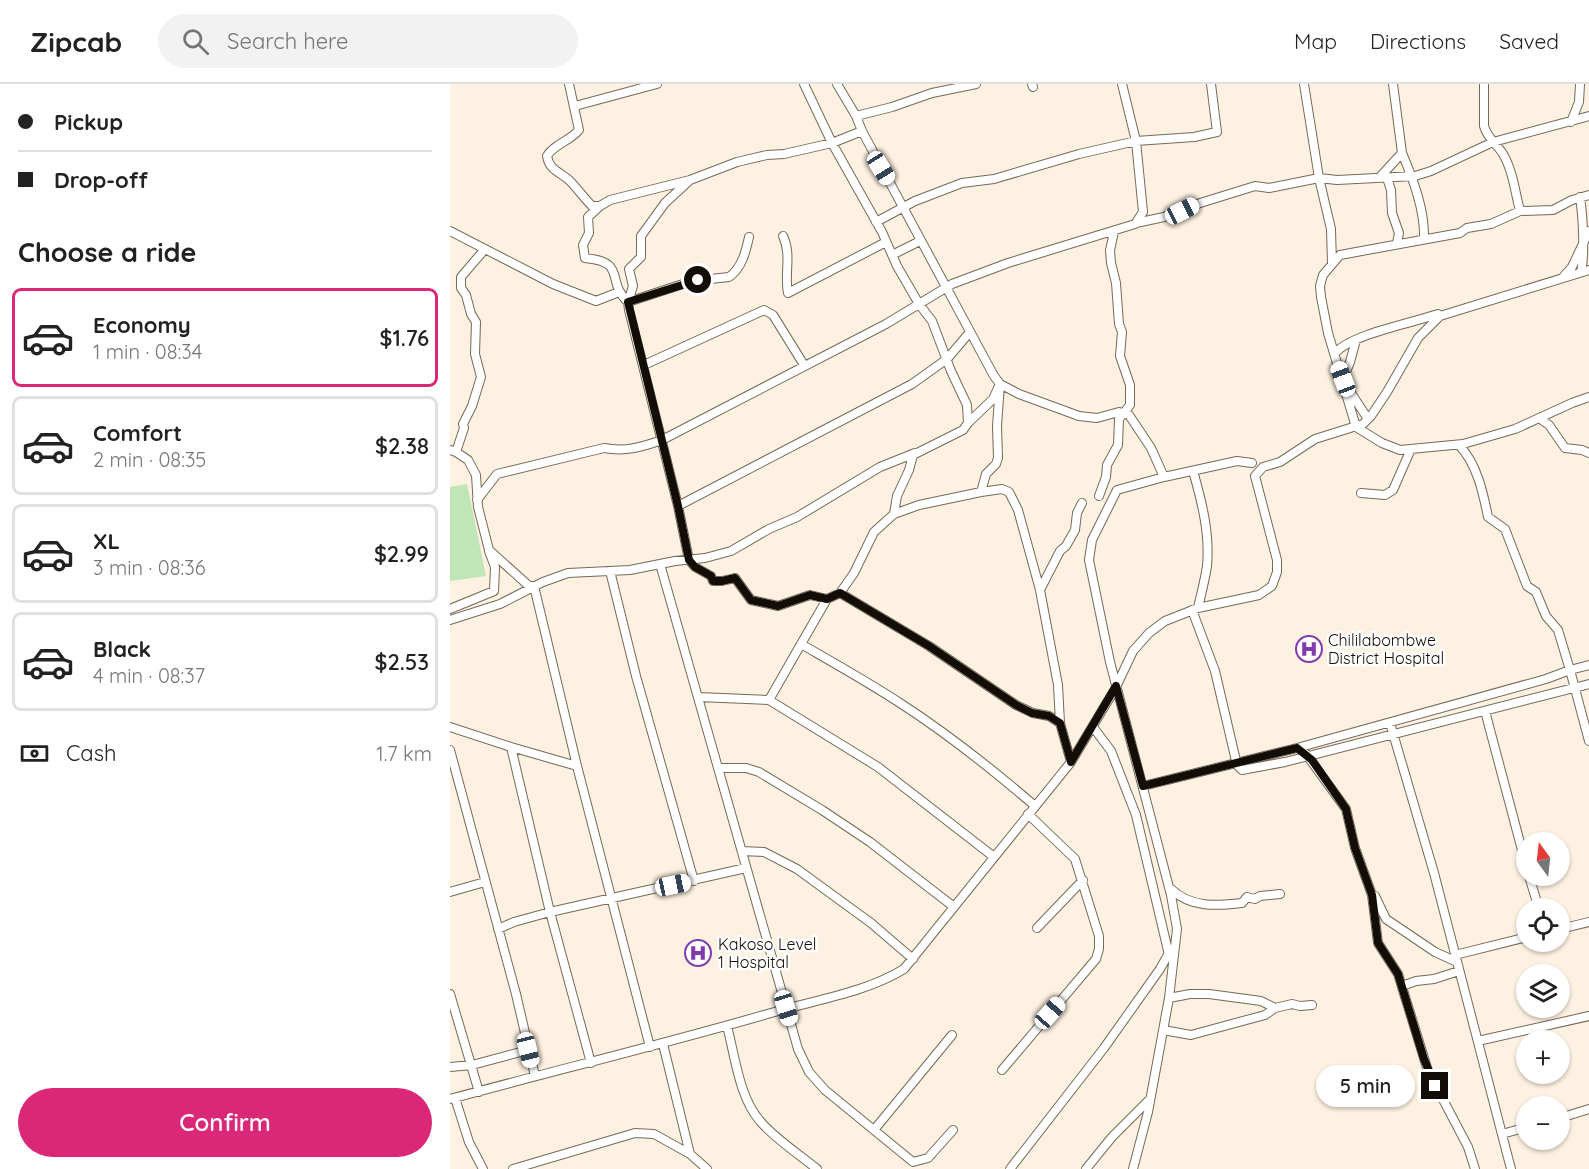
<!DOCTYPE html>
<html lang="en">
<head>
<meta charset="utf-8">
<style>
  :root { --surface:#fff; --page:#f2f2f2; --text:#222; --muted:#767676; --line:#e0e0e0; --accent:#db2777 }
  body { margin:0; font-family:Quicksand,sans-serif; background:var(--page); color:var(--text); height:100vh; display:flex; flex-direction:column; font-size:22px; white-space:nowrap }
  * { box-sizing:border-box; margin:0 }
  p { font-size:20px; color:var(--muted) }
  .icon { flex:none; width:33px; height:33px; fill:none; stroke:currentColor; stroke-width:2; stroke-linecap:round; stroke-linejoin:round }
  .map { position:relative; flex:1; overflow:hidden }
  .details { display:flex; flex-direction:column; background:var(--surface); width:450px }
  .details>* { flex:none }
  .top-card { display:grid; align-content:center; height:132px; padding:0 18px; background:var(--surface) }
  .needle { width:39px; rotate:345deg }
  .fabs { position:absolute; left:1066px; top:748px; display:grid; gap:12px }
  .fabs a { display:grid; place-items:center; width:54px; height:54px; border-radius:50%; background:var(--surface); box-shadow:0 2px 4px #0004; font-size:30px }
  .end { position:absolute; width:27px; height:27px; margin:-14px; border:8px solid #120e07; background:#fff; box-shadow:0 0 0 3px #fff }
  .from { border-radius:50% }
  .bubble { position:absolute; height:42px; border-radius:21px; background:var(--surface); box-shadow:0 2px 4px #0004; font-size:20px; font-weight:600; line-height:42px; text-align:center }
  .car { position:absolute; width:18px; height:36px; margin:-18px -9px; border-radius:8px; box-shadow:0 0 4px 2px #0007; background:linear-gradient(#fff 24%,#345 0 40%,#fff 0 76%,#345 0 86%,#fff 0) }
  .top-card b { display:flex; align-items:center; gap:21px; height:57px; font-size:22px }
  .top-card b+b { border-top:2px solid var(--line) }
  .top-card i { width:15px; height:15px; background:var(--text) }
  ul { padding:0; list-style:none }
  li { display:flex; align-items:center; gap:18px; height:99px; margin:0 12px 9px; padding:0 6px; border:3px solid var(--line); border-radius:9px }
  li div { flex:1 }
  li b { display:block; font-size:22px }
  li em { font-style:normal; font-weight:600 }
  li.current { border-color:var(--accent) }
  li>.icon { width:54px; height:54px; stroke-width:1.5 }
  h2 { padding:0 18px; font-size:27px; line-height:72px }
  .pay { display:flex; align-items:center; gap:15px; height:66px; padding:0 18px; font-size:22px }
  .pay p { margin-inline-start:auto }
  .action { display:flex; gap:12px; margin-top:auto; padding:12px 18px }
  .action a { flex:1; height:69px; border-radius:36px; background:var(--accent); color:#fff; font-size:24px; font-weight:600; line-height:69px; text-align:center }
  header { display:flex; align-items:center; gap:36px; box-sizing:border-box; height:84px; padding:0 30px; background:var(--surface); border-bottom:2px solid var(--line) }
  header strong { font-size:28px }
  nav { display:flex; gap:33px; margin-inline-start:auto; font-size:21px }
  .search { width:420px; height:54px; background:var(--page); display:flex; align-items:center; gap:15px; box-sizing:border-box; padding:0 21px; border-radius:33px; color:var(--muted); font-size:22px }
  main { display:flex; flex:1; min-height:0 }
  .map>svg:first-child { display:block }
  .green { fill:#c0e5b6 }
  .lines { fill:none; stroke-linecap:round; stroke-linejoin:round }
  .minor-casing { stroke:#756957; stroke-width:10 }
  .minor { stroke:#fff; stroke-width:8 }
  .route { stroke:#120e07; stroke-width:8 }
  .labels { text-anchor:middle; dominant-baseline:central; stroke-width:5; stroke-linejoin:round; paint-order:stroke }
  .poi-label { font-size:16px; fill:#120e07; stroke:#fff; text-anchor:start }
</style>
</head>
<body>
<header>
<strong>Zipcab</strong>
<div class="search"><svg class="icon" aria-label="search" viewBox="0 0 24 24"><circle cx="10" cy="10" r="6"/><path d="M15 15l6 6"/></svg>Search here</div>
<nav><a>Map</a><a>Directions</a><a>Saved</a></nav>
</header>
<main>
<section class="details">
<div class="top-card">
<b><i class="from"></i>Pickup</b>
<b><i></i>Drop-off</b>
</div>
<h2>Choose a ride</h2>
<ul>
<li class="current"><svg class="icon" aria-label="car" viewBox="0 0 24 24"><path d="M5 17H2v-5l4-1 3-4h7l3 4 3 1v5h-3M9 17h6M6 11h13"/><circle cx="7" cy="17" r="2"/><circle cx="17" cy="17" r="2"/></svg><div><b>Economy</b><p>1 min · 08:34</p></div><em>$1.76</em></li>
<li><svg class="icon" aria-label="car" viewBox="0 0 24 24"><path d="M5 17H2v-5l4-1 3-4h7l3 4 3 1v5h-3M9 17h6M6 11h13"/><circle cx="7" cy="17" r="2"/><circle cx="17" cy="17" r="2"/></svg><div><b>Comfort</b><p>2 min · 08:35</p></div><em>$2.38</em></li>
<li><svg class="icon" aria-label="car" viewBox="0 0 24 24"><path d="M5 17H2v-5l4-1 3-4h7l3 4 3 1v5h-3M9 17h6M6 11h13"/><circle cx="7" cy="17" r="2"/><circle cx="17" cy="17" r="2"/></svg><div><b>XL</b><p>3 min · 08:36</p></div><em>$2.99</em></li>
<li><svg class="icon" aria-label="car" viewBox="0 0 24 24"><path d="M5 17H2v-5l4-1 3-4h7l3 4 3 1v5h-3M9 17h6M6 11h13"/><circle cx="7" cy="17" r="2"/><circle cx="17" cy="17" r="2"/></svg><div><b>Black</b><p>4 min · 08:37</p></div><em>$2.53</em></li>
</ul>
<div class="pay"><svg class="icon" aria-label="cash" viewBox="0 0 24 24"><path d="M3 7h18v10H3z"/><circle cx="12" cy="12" r="2"/></svg>Cash<p>1.7 km</p></div>
<div class="action"><a>Confirm</a></div>
</section>
<div class="map">
<svg width="1139" height="1085" viewBox="0 0 1139 1085">
  <rect width="100%" height="100%" fill="#fdf1e1"/>
  <path class="green" d="M17,400L36,492L0,497V403Z"/>
  <g class="lines">
    <defs>
      <path id="minor" d="M119,0L129,46C120,57 104,60 97,72C99,86 110,88 119,96C127,104 134,114 142,122H150L138,133L139,149L133,161L135,174C178,178 155,197 178,218
        M354,0L382,59L432,148L447,182L469,220L482,237L501,287L517,321L518,339L513,346L463,371L459,386L447,412L444,430
        M387,0L406,32L412,47L544,292L550,300L569,310L629,332L647,334L669,328L679,331L701,364L714,393L787,377L802,379
        M582,0L583,3
        M854,0L869,94L887,96L965,92L981,87L1043,58L1139,32
        M1034,0V42C1037,54 1047,60 1053,70C1063,87 1065,108 1070,127
        M125,22L207,0
        M406,32L442,23L482,9L526,0
        M1121,38L1129,18L1130,0
        M952,69C963,95 975,126 974,155
        M929,94L952,69L943,0
        M937,94L941,106L942,129L949,149L947,159
        M1139,111L1122,116L1103,126L1070,127L1041,140L1017,144L1010,149L890,171L873,191L870,202L871,213L878,249L906,343L932,359L950,366L1013,360L1065,345L1122,319L1139,313
        M1130,113C1133,133 1135,170 1131,188
        M150,122L160,116L240,96
        M426,138L465,117L512,99L544,95L629,70L686,57L744,53L767,48L761,0
        M686,139L714,133L747,120L805,102L819,104L869,94L881,145L882,180
        M0,147L103,200L146,217L169,208
        M333,152C342,171 334,190 338,209L436,158
        M442,171L470,157
        M1114,192L1122,183L1139,147
        M178,218L242,197L279,193C292,184 296,167 299,153
        M885,269C902,250 962,239 988,230
        M194,281L314,226L323,231L354,281
        M893,295L900,278L906,256
        M899,306L918,335
        M1089,334L1099,341L1115,364L1132,366L1139,369
        M519,338L543,315L549,302
        M1009,361C1027,380 1033,408 1038,433L1055,445L1077,502L1086,508L1096,532L1108,546L1120,586L1139,581
        M0,366L6,368L14,344L13,340L22,322L31,293L25,270L26,238L21,230L16,211L11,204V193L35,165
        M6,368L18,376L26,391L28,423L39,466L79,502H84L127,682L200,963
        M743,387C752,418 760,450 757,482C755,496 751,510 748,524
        M531,408L536,390L546,380L548,374L547,342L550,300
        M911,409L935,411L943,406L961,365
        M649,412L656,393L657,381L668,361L669,335L680,321V301L670,272L672,248L669,240L666,199L661,179L660,166L664,148
        M27,416L47,390L154,364C176,368 192,363 212,356L436,240L502,200L558,179L685,140L693,128L686,57L672,0
        M228,422L462,300L497,275L520,248
        M210,480L348,965L359,988L375,1006L463,1078L478,1074L503,1046
        M160,487L186,592L244,797
        M590,506L610,467L616,462L625,446L627,429L632,419
        M390,509L404,489L424,448L444,430L469,421L531,408L552,405L559,408L568,426L590,506L608,601L610,639
        M377,515L360,511L328,522L301,516L285,494L272,497H263L261,492L245,483L239,476L228,422L179,226L178,218L183,202L179,185L191,173V152L215,119L240,96L287,78L317,71L334,70L382,59L412,47
        M0,525L44,507L45,483L39,467
        M742,526L765,587L787,681L792,686L835,678L1139,600
        M0,536L50,520L93,498L118,489L180,486L225,477L255,474L281,467L319,445L347,433L430,383L465,369
        M351,560L377,515L390,509L479,562L566,621L583,629L599,632L610,639L621,678
        M248,613L319,616L351,560C384,579 418,598 450,619C498,650 542,685 585,722
        M319,616L428,683L544,773
        M1035,627L1077,785
        M940,639L984,789L1061,1085
        M0,643L61,663L127,682
        M643,643L661,667L686,731L719,871
        M61,663L100,828L141,979
        M0,666L66,910L85,992
        M856,670L896,725L905,764L922,811L928,859L948,890L978,987L1018,1063L1025,1085
        M270,684H296L309,688L372,726L420,758L504,823
        M693,702L847,664L1096,595L1120,586L1139,657
        M292,767L314,768L347,785L421,839L463,875
        M1079,792L1089,825
        M721,805C741,824 767,822 792,819L797,813L805,815L810,812L830,810
        M0,808L35,798
        M925,812L936,835L985,868L1007,878
        M587,844L633,796
        M48,845L64,838L100,828L296,784
        M1110,845L1139,838
        M1005,871L1077,853
        M952,902L966,897L984,895L1009,887
        M0,910L29,1008
        M719,914L740,910H759L811,917L825,924L842,920L850,922L862,921
        M277,942C285,972 289,1013 310,1037C323,1053 351,1072 367,1085
        M713,946L741,951L815,931L825,924
        M1028,957L1139,932
        M213,960L240,1070L257,1085
        M0,983L22,981L78,966
        M552,986L646,875L649,865V852L625,775L578,730
        M5,1014L19,1058L33,1085
        M0,1015C107,986 214,960 321,929C364,916 415,909 454,885L621,678L665,605L683,567L699,549L715,537L748,524L809,511L822,502L827,488V476L805,392L813,383L830,378L865,355L913,340L921,332L937,308L968,254L990,232L1139,186
        M1110,1034L1139,1025
        M424,1046L502,951
        M1052,1050L1077,1043
        M63,1085L185,1049L204,1050L240,1070
        M560,1085L654,964L710,885L719,869
        M636,1085L662,1053L700,1015
        M683,1085L698,1028L719,914L727,845L721,811L660,578L639,476L642,456L667,406L714,393"/>
    </defs>
    <use href="#minor" class="minor-casing"/>
    <use href="#minor" class="minor"/>
  </g>
  <g class="lines">
    <path class="route" d="M248,196L178,218L228,422L239,476L245,483L261,492L263,497H272L285,494L301,516L328,522L360,511L377,515L390,509L479,562L566,621L582,629L599,632L610,639L621,678L666,602L693,702L847,664L862,676L896,725L905,764L922,811L928,859L948,890L974,975L985,1002"/>
  </g>
  <defs>
    <symbol id="hospital-ring" viewBox="-11 -11 22 22"><circle r="9.5" fill="#fff" stroke="#813baf" stroke-width="1.5"/><path d="M-5-5h3v3.5h4V-5h3V5h-3V1.5h-4V5h-3Z" fill="#813baf"/></symbol>
  </defs>
  <g fill-rule="evenodd">
    <use href="#hospital-ring" x="844" y="550" width="30" height="30"/>
    <use href="#hospital-ring" x="233" y="854" width="30" height="30"/>
  </g>
  <g class="labels">
    <g class="poi-label">
      <text x="878" y="556">Chililabombwe<tspan x="878" dy="18">District Hospital</tspan></text>
      <text x="268" y="860">Kakoso Level<tspan x="268" dy="18">1 Hospital</tspan></text>
    </g>
  </g>
</svg>
<div class="fabs">
<a><svg class="needle" viewBox="-14 -14 28 28"><path d="M0-13l5 13h-10z" fill="#e53935"/><path d="M0 13l5-13h-10z" fill="#767676"/></svg></a>
<a><svg class="icon" aria-label="locate" viewBox="0 0 24 24"><circle cx="12" cy="12" r="6"/><path d="M12 2v4M12 18v4M2 12h4M18 12h4"/></svg></a>
<a><svg class="icon" aria-label="layers" viewBox="0 0 24 24"><path d="M12 4l9 5-9 5-9-5zM3 14l9 5 9-5"/></svg></a>
<a>+</a>
<a>−</a>
</div>
<i class="end from" style="left:248px;top:196px"></i>
<i class="end" style="left:985px;top:1002px"></i>
<div class="bubble" style="left:866px;top:981px;width:99px">5 min</div>
<i class="car" style="left:431px;top:84px;rotate:148deg"></i>
<i class="car" style="left:732px;top:127px;rotate:63deg"></i>
<i class="car" style="left:893px;top:295px;rotate:339deg"></i>
<i class="car" style="left:223px;top:801px;rotate:78deg"></i>
<i class="car" style="left:336px;top:924px;rotate:163deg"></i>
<i class="car" style="left:600px;top:929px;rotate:41deg"></i>
<i class="car" style="left:78px;top:966px;rotate:166deg"></i>
</div>
</main>
</body>
</html>
